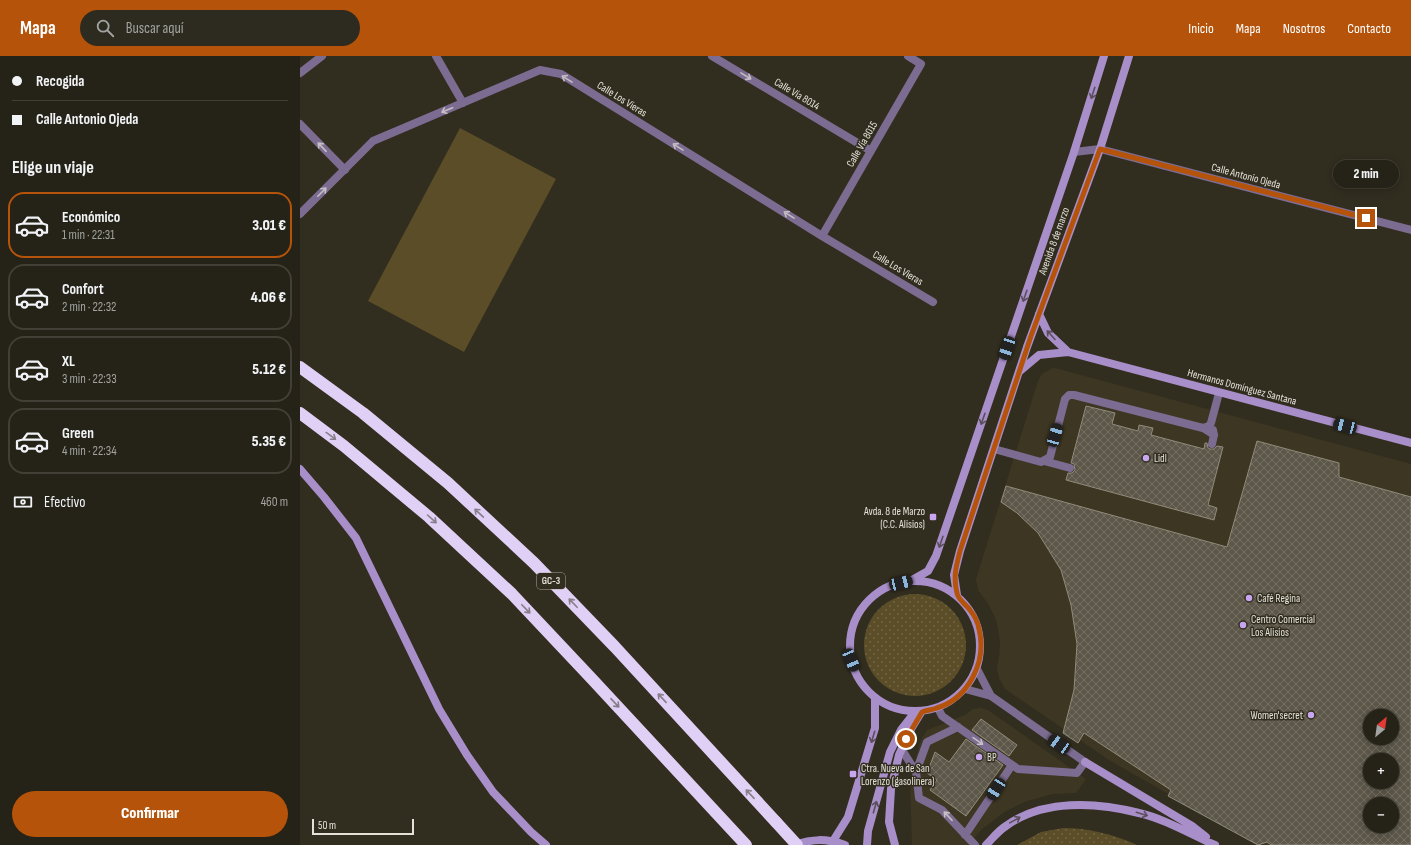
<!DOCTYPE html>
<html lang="es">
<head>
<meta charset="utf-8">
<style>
  :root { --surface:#252217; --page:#2d2a20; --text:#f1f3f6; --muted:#a3a4a1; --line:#423f36; --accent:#b45309 }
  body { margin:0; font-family:"Sofia Sans Condensed",sans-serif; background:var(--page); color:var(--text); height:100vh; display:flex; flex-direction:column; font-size:15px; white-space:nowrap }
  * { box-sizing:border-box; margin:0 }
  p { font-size:13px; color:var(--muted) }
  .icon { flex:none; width:22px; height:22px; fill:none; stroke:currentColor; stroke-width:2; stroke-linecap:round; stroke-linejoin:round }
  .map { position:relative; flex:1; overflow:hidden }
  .side { display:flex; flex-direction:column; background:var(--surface); width:300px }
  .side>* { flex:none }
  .guide { display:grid; align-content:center; height:88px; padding:0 12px; background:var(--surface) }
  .needle { width:26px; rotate:29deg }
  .fabs { position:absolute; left:1063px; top:653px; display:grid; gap:8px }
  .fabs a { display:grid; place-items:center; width:36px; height:36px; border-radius:50%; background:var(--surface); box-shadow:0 2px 10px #0003,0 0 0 1px var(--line); font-size:20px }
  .scale { position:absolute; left:12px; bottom:10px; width:102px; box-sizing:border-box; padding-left:4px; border:2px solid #e4e1d8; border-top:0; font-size:11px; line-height:14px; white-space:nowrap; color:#e4e1d8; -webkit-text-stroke:3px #312d1f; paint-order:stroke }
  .end { position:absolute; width:18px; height:18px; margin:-9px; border:5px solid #b45309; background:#fff; box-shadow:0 0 0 2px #fff }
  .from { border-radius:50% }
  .bubble { position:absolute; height:28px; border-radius:14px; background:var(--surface); box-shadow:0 2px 10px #0003,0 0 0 1px var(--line); font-size:13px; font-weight:800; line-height:28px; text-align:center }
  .car { position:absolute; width:12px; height:24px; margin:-12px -6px; border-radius:5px; box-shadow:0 0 3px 1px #0007; background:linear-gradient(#222 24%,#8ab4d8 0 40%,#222 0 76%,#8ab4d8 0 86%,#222 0) }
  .guide b { display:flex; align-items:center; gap:14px; height:38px; font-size:15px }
  .guide b+b { border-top:1px solid var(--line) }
  .guide i { width:10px; height:10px; background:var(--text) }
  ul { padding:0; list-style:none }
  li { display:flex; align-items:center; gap:12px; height:66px; margin:0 8px 6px; padding:0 4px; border:2px solid var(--line); border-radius:16px }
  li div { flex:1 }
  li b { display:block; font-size:15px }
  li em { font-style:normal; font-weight:800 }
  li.selected { border-color:var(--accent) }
  li>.icon { width:36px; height:36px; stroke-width:1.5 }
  h2 { padding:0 12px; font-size:18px; line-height:48px }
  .pay { display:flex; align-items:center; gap:10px; height:44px; padding:0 12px; font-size:15px }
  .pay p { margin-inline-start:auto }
  .primary-button { display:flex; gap:8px; margin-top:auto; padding:8px 12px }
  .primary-button a { flex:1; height:46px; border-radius:24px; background:var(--accent); color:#fff; font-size:16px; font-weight:800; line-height:46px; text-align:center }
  header { display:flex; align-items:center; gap:24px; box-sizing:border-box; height:56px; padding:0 20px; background:var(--accent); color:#fff }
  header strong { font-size:19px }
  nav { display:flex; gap:22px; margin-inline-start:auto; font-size:14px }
  .search { width:280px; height:36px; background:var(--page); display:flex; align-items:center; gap:10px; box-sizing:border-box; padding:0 14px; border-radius:22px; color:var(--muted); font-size:15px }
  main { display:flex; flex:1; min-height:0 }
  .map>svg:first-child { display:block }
  .built { fill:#3d3622; fill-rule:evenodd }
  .green { fill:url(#green-dots) }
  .pitch { fill:#5a4d27 }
  .building { fill:url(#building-cross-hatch); stroke:#918b7c; fill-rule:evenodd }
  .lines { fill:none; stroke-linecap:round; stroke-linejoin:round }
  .lane { stroke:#7c6c91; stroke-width:8 }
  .street { stroke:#7c6c91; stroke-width:8 }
  .secondary { stroke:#a98fca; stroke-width:8 }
  .highway { stroke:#e0d0f5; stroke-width:12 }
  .highway-bridge { stroke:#e0d0f5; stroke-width:12 }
  .oneway { stroke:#c5bec3 }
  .oneway2 { stroke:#5b4f5b }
  .oneway3 { stroke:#887e8a }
  .route { stroke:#b45309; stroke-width:5 }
  .poi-dot { fill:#c7a6ef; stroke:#312d1f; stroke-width:1.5 }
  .labels { text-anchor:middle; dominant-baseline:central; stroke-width:3; stroke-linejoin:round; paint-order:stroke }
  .shield { fill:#312d1f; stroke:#aeaba0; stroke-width:1 }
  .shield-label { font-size:10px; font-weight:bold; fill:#e4e1d8 }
  .street-label { font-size:11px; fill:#e4e1d8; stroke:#312d1f }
  .poi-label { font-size:11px; fill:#e4e1d8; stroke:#312d1f; text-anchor:start }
</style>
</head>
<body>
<header>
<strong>Mapa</strong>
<div class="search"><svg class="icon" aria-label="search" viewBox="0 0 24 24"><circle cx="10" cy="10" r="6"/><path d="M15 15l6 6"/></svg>Buscar aquí</div>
<nav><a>Inicio</a><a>Mapa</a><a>Nosotros</a><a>Contacto</a></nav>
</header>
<main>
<section class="side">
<div class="guide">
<b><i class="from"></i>Recogida</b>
<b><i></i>Calle Antonio Ojeda</b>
</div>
<h2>Elige un viaje</h2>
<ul>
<li class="selected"><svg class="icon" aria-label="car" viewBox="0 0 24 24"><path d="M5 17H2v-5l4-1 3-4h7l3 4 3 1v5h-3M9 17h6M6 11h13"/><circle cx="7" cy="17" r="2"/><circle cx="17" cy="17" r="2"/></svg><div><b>Económico</b><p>1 min · 22:31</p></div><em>3.01 €</em></li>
<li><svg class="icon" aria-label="car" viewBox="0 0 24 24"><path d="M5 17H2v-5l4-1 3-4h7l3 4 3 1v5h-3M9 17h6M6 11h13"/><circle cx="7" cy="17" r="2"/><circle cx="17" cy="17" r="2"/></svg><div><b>Confort</b><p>2 min · 22:32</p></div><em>4.06 €</em></li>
<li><svg class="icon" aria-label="car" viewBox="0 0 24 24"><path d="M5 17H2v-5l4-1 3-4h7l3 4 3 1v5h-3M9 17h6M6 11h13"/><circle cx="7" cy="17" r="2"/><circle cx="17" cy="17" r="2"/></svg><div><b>XL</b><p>3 min · 22:33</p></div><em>5.12 €</em></li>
<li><svg class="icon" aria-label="car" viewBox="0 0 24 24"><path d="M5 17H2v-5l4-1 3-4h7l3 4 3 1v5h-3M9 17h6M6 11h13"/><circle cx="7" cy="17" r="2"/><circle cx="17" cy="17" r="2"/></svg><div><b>Green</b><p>4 min · 22:34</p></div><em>5.35 €</em></li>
</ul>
<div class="pay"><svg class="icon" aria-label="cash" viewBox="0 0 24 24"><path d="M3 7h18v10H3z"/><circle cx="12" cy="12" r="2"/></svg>Efectivo<p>460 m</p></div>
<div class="primary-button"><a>Confirmar</a></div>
</section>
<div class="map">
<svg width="1111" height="789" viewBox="0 0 1111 789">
  <defs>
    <pattern id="green-dots" width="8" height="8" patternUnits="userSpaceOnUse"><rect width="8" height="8" fill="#5a4d27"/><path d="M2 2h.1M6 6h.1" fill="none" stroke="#726646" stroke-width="1.8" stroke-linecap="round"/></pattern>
    <pattern id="building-cross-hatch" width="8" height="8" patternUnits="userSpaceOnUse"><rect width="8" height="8" fill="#5c5749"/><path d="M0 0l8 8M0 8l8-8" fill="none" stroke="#736f62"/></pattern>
  </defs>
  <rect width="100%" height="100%" fill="#312d1f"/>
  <path class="built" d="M753,312L759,313L1111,408V789H957L809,704L705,633L699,622L697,611L699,601L700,585L696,564L689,549L678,534L676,523L738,325L742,318ZM1070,660H1092V682H1070ZM1070,704H1092V726H1070ZM1070,748H1092V770H1070Z
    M680,652L688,654L786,723L776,737L753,738L727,745L706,755L682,773L668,789H612L610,724L620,686L627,674L665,659L673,653Z"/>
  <path class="green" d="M564 589a51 51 0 1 1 102 0a51 51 0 1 1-102 0Z
    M763,772C788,772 813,778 837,789H717L741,776Z"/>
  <path class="pitch" d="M160,72L256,123L164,296L68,245Z"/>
  <path class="building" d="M786,350L815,357L812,368L838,375L839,369L853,372L851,379L904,393L905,387H907L908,392L910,393H914L917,390L923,391L908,449L917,452L914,464L766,424L768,417H772L775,414L774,408L771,407Z
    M957,385L1039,407V421L1111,441V789H971L967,786L958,789L868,740L871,734L784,677L778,687L763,677L774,634L777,588L771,549L761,514L738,477L717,457L701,446L706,430L927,491ZM1070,660H1092V682H1070ZM1070,704H1092V726H1070ZM1070,748H1092V770H1070Z
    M681,663L717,689L709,700L672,674Z
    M666,683L703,709L666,760L630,734L637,724L627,717L635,696L649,706Z"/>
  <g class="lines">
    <path class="lane" d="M903,372L909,370L911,367L919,337
      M912,388L914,379L913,374
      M694,393L741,406L750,401L765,343L769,339H774L903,372L914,379
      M744,405L770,412
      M638,652L642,660L718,713L777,717L785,706
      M658,671L627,686L616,716L619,742L642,754L675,789
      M602,694L616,716
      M665,779L712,709"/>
    <path class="street" d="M136,0L163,47
      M412,0L571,95
      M0,17L22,0
      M0,68L45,114
      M774,96L800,93L1111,174
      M0,158L73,85L240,14L261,18L522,180L633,246
      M522,180L621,8L608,0
      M677,613L691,640
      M665,633L691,640L785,706"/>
    <path class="secondary" d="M739,258L748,277L768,296
      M720,315L739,299L768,296L1111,387
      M0,413L24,441L56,482L139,653L167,699L193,736L231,776L246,789
      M612,524L628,515L636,500L774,96L804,0
      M550 590a65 65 0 1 1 130 0a65 65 0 1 1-130 0Z
      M657,539L654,519L660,495L727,291L800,93L829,0
      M785,706L892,770L906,781
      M533,785L548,761L575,672V642
      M493,789C513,783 525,782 545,789
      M567,789L568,775L590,696L601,674L615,656
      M595,789L589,766L591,733L599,699L611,673L622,655
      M686,789C692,783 698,775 706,770C743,743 796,746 839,757C865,763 890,778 915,789"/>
    <path class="highway" d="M0,311L63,357L148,427L234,507L315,591L476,766
      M0,357L44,390L129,461L212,538L292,623L446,789"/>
    <path class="highway-bridge" d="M476,766L497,789"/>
  </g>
  <defs><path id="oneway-shaft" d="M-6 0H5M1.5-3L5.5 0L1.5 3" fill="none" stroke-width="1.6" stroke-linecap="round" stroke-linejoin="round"/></defs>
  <g class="oneway">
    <use href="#oneway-shaft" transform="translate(446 20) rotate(31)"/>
    <use href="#oneway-shaft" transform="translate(267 23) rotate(-148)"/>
    <use href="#oneway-shaft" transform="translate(147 54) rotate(157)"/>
    <use href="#oneway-shaft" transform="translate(22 91) rotate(-133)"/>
    <use href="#oneway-shaft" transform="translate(378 91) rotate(-148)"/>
    <use href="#oneway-shaft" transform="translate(22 136) rotate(-45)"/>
    <use href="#oneway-shaft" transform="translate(489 159) rotate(-148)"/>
    <use href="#oneway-shaft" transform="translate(678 685) rotate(35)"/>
    <use href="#oneway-shaft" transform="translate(648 760) rotate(-133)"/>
  </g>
  <g class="oneway2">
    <use href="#oneway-shaft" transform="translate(793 37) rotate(108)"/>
    <use href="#oneway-shaft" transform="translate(725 240) rotate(109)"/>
    <use href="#oneway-shaft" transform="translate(751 279) rotate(-132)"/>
    <use href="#oneway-shaft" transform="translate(683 363) rotate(109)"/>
    <use href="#oneway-shaft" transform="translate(641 486) rotate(109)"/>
    <use href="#oneway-shaft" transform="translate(573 681) rotate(107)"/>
    <use href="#oneway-shaft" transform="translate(575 751) rotate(-74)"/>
    <use href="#oneway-shaft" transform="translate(842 758) rotate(17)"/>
    <use href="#oneway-shaft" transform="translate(715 764) rotate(-29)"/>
  </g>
  <g class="oneway3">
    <use href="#oneway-shaft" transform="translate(31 380) rotate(36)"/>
    <use href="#oneway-shaft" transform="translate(179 457) rotate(-137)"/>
    <use href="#oneway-shaft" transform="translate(132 463) rotate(42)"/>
    <use href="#oneway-shaft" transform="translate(273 547) rotate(-134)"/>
    <use href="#oneway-shaft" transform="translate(226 553) rotate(46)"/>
    <use href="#oneway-shaft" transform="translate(362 642) rotate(-133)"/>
    <use href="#oneway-shaft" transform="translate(315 647) rotate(47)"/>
    <use href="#oneway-shaft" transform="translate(450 738) rotate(-133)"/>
  </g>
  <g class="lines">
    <path class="route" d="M606,683L622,656C627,654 632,654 637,652C669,642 687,605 679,573C678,567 674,559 670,554C666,548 658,544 657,537C653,521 656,511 660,495L731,280L800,93L1066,162"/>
  </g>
  <g class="poi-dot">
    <circle cx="846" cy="402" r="4"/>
    <rect x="629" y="457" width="8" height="8" rx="2"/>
    <circle cx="949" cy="542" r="4"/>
    <circle cx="943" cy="569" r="4"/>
    <circle cx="1011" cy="659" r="4"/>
    <circle cx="679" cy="701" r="4"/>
    <rect x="549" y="714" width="8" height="8" rx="2"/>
  </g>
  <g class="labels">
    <rect class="shield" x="237" y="517" width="28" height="16" rx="3"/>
    <g class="shield-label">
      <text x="251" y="525">GC-3</text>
    </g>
    <g class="street-label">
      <text transform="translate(497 38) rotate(31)">Calle Vía 8014</text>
      <text transform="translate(322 43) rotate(32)">Calle Los Vieras</text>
      <text transform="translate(562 88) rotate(-60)">Calle Vía 8015</text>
      <text transform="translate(946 120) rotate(15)">Calle Antonio Ojeda</text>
      <text transform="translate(754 185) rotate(-70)">Avenida 8 de marzo</text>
      <text transform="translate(598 212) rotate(31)">Calle Los Vieras</text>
      <text transform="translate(942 331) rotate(15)">Hermanos Domínguez Santana</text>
    </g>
    <g class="poi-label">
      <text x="854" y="402">Lidl</text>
      <text x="625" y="455" text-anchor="end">Avda. 8 de Marzo<tspan x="625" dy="13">(C.C. Alisios)</tspan></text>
      <text x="957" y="542">Café Regina</text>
      <text x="951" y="563">Centro Comercial<tspan x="951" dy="13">Los Alisios</tspan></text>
      <text x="1003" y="659" text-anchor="end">Women'secret</text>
      <text x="687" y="701">BP</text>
      <text x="561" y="712">Ctra. Nueva de San<tspan x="561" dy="13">Lorenzo (gasolinera)</tspan></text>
    </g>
  </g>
</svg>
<div class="fabs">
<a><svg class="needle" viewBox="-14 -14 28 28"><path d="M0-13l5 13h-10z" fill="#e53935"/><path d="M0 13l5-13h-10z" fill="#a3a4a1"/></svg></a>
<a>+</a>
<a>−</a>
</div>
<div class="scale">50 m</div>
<i class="end from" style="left:606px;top:683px"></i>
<i class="end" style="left:1066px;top:162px"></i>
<div class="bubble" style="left:1033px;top:104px;width:66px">2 min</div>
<i class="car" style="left:707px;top:292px;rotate:199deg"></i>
<i class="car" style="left:1045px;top:370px;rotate:285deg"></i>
<i class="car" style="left:755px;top:379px;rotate:16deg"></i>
<i class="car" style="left:601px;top:527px;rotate:77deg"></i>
<i class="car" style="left:551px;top:604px;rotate:157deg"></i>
<i class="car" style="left:759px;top:688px;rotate:305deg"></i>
<i class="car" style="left:696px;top:733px;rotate:213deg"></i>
</div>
</main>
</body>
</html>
